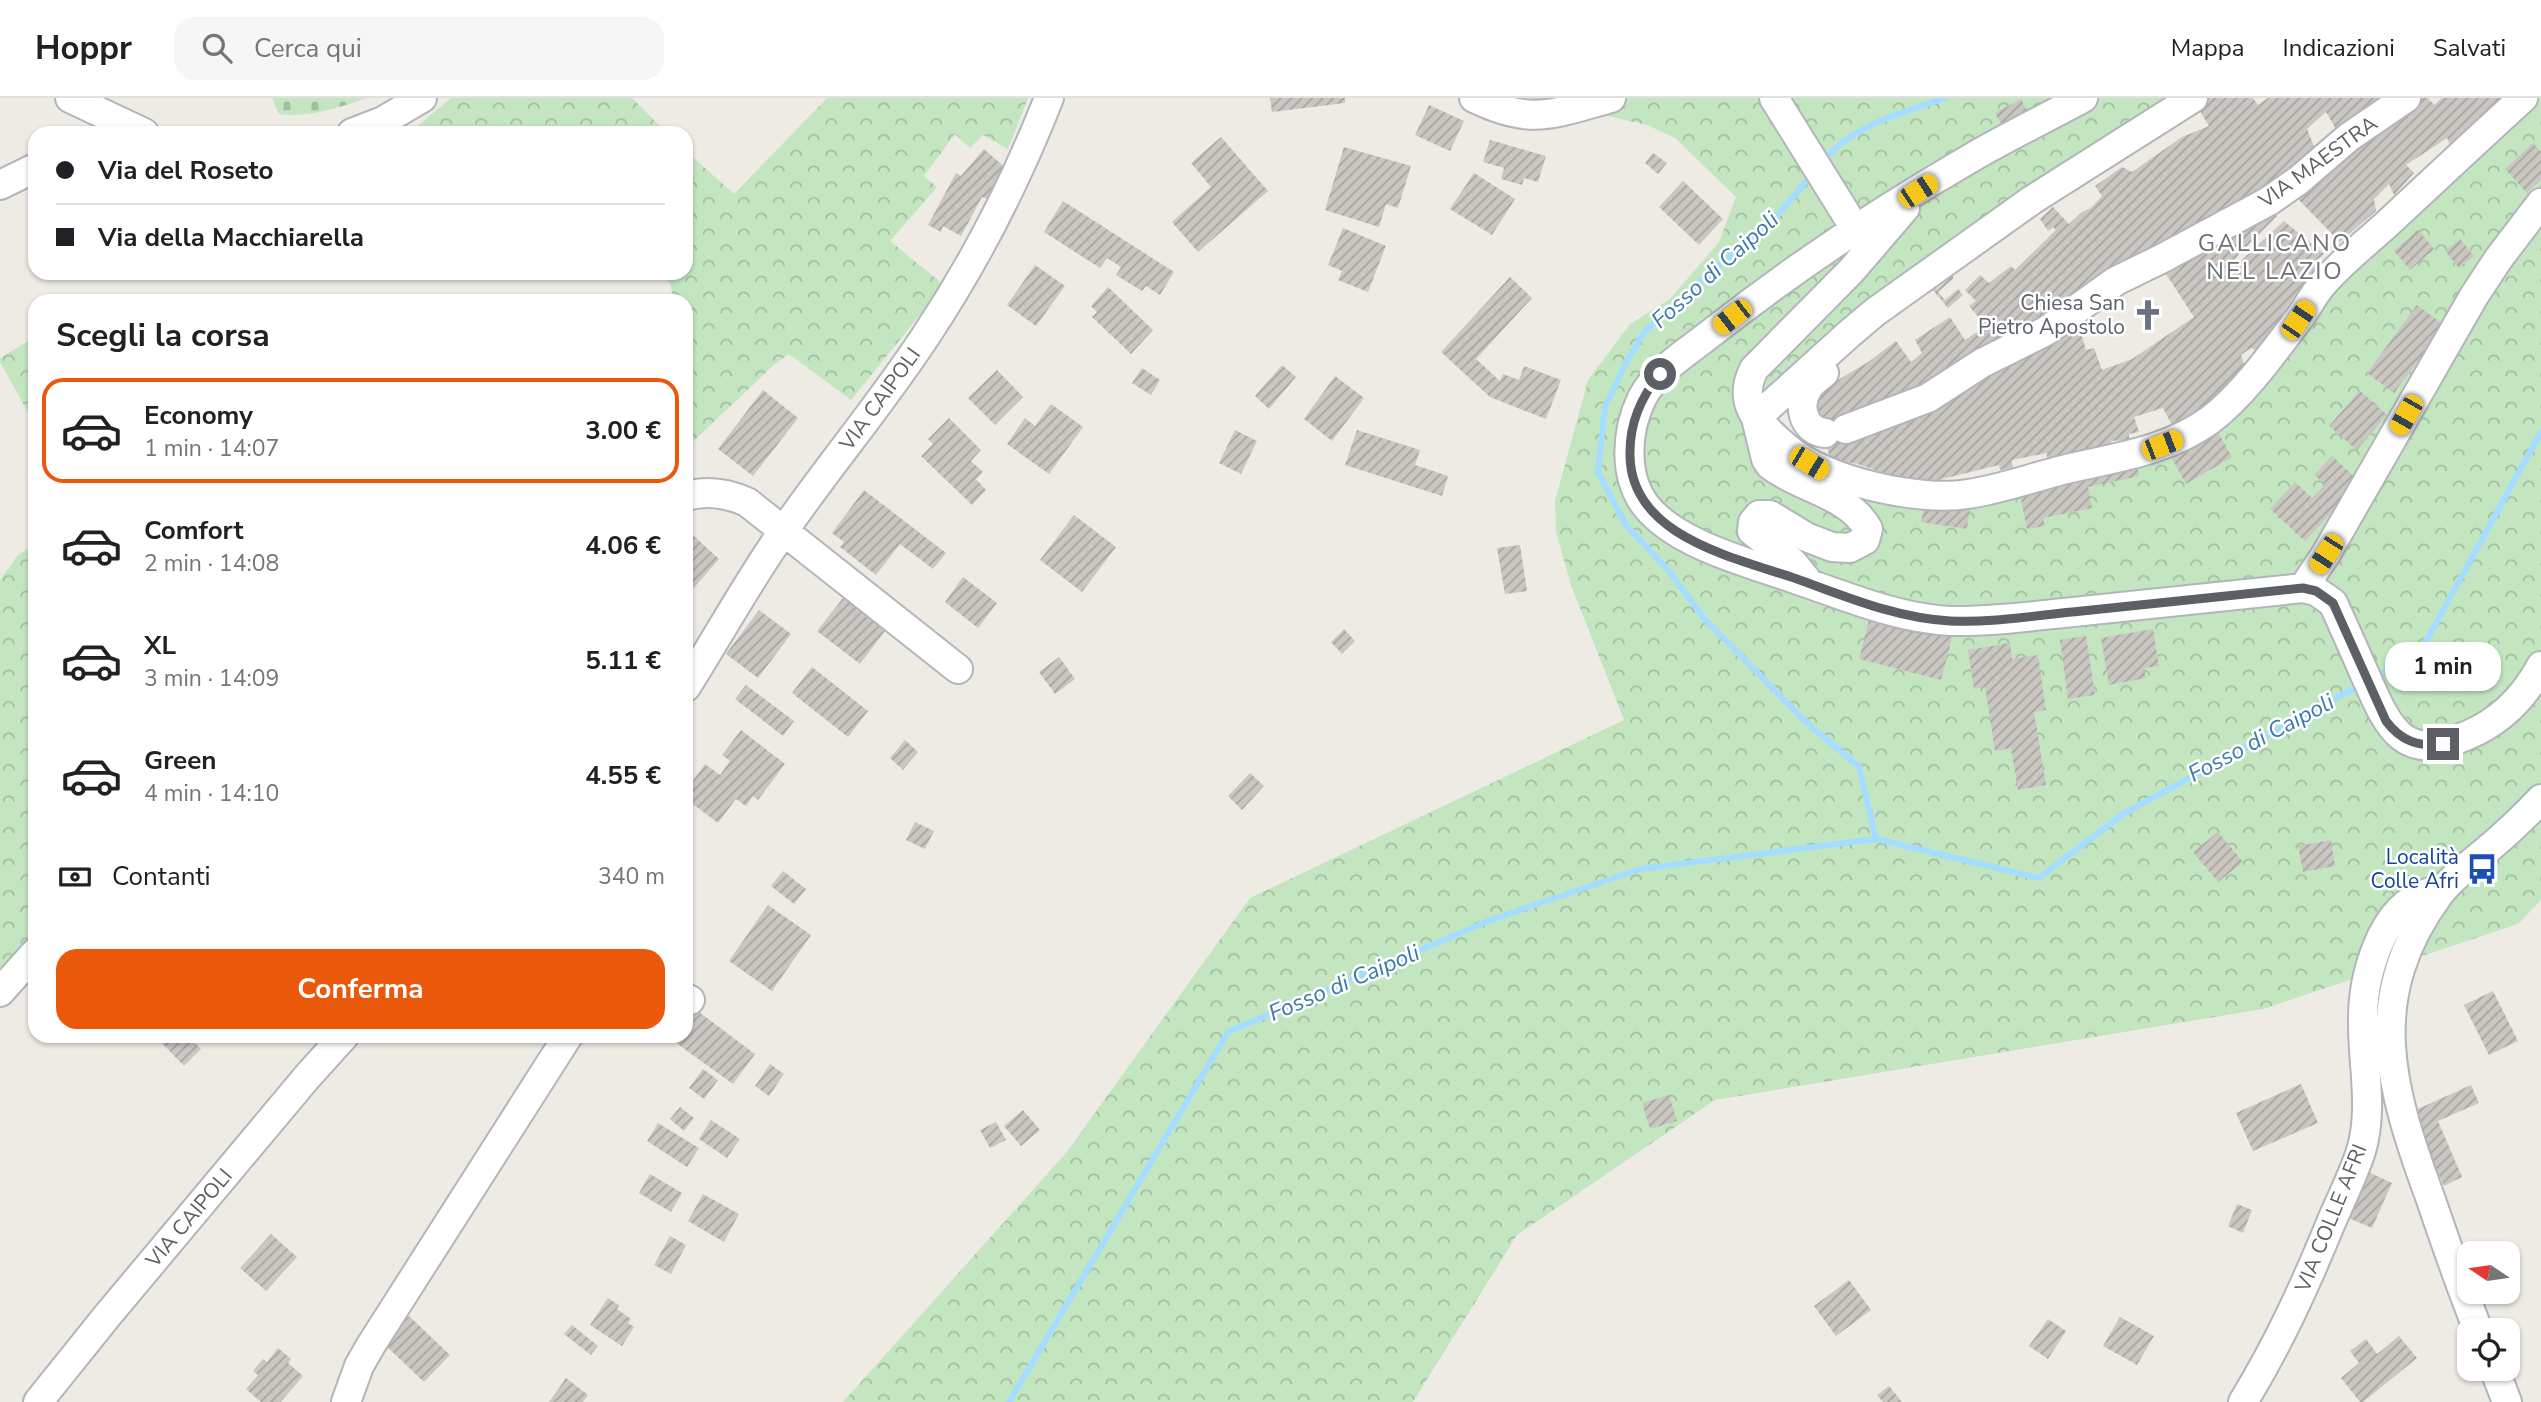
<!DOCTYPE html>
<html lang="it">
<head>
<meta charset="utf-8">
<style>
  :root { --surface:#fff; --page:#f6f6f6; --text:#202124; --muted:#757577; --line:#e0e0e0; --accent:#ea580c }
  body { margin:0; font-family:"Nunito Sans",sans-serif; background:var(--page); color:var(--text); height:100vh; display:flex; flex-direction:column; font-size:26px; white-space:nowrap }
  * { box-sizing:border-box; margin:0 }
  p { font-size:23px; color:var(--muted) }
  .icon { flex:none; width:38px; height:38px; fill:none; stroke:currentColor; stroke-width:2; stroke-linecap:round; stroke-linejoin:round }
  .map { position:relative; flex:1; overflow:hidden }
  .panel { position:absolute; left:28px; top:196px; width:665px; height:749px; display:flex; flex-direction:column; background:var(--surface); border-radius:21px; box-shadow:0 2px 5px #0004 }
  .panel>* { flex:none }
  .guide { position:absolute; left:28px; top:28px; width:665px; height:154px; border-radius:21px; box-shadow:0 2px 5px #0004; display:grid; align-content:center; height:154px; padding:0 28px; background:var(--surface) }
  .needle { width:46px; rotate:283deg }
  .buttons { position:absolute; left:2457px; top:1143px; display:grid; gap:14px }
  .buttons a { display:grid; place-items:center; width:63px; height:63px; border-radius:14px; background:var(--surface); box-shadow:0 2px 5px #0004; font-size:35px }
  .end { position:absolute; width:32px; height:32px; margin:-16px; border:9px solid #5c6065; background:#fff; box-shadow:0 0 0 4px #fff }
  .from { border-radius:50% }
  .bubble { position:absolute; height:49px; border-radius:21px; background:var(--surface); box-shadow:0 2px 5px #0004; font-size:23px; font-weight:700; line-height:49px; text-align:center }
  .car { position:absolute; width:21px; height:42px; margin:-21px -10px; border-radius:9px; box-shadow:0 0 5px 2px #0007; background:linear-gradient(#f5c518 24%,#345 0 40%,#f5c518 0 76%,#345 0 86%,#f5c518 0) }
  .guide b { display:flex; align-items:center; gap:24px; height:66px; font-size:26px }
  .guide b+b { border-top:2px solid var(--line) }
  .guide i { width:18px; height:18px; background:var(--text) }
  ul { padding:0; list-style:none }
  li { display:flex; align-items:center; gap:21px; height:105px; margin:0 14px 10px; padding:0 14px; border:4px solid transparent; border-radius:21px }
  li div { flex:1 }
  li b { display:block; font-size:26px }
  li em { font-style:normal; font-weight:700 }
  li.active { border-color:var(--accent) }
  li>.icon { width:63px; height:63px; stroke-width:1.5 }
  h2 { padding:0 28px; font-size:32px; line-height:84px }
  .pay { display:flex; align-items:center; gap:18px; height:77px; padding:0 28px; font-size:26px }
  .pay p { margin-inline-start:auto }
  .action { display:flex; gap:14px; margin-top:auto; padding:14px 28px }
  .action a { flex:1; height:80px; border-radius:21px; background:var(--accent); color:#fff; font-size:28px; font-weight:700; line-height:80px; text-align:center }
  header { display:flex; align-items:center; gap:42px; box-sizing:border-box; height:98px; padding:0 35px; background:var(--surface); border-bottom:2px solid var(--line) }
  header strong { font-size:33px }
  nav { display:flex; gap:38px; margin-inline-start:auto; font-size:24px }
  .search { width:490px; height:63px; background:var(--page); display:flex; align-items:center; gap:18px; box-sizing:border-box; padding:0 24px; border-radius:21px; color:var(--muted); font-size:26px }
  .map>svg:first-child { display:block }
  .forest { fill:url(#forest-crowns) }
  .cemetery { fill:url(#cemetery-stones) }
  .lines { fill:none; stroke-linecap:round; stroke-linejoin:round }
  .stream { stroke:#a4ddff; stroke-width:6 }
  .building { fill:url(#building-hatch) }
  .minor-casing { stroke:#b2b5b9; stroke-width:32 }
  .minor { stroke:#fff; stroke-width:28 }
  .route { stroke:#5c6065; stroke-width:9 }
  .labels { text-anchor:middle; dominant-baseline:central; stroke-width:5; stroke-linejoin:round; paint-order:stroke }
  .street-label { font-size:21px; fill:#5c6065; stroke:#fff }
  .worship-label { font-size:21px; fill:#5b616d; stroke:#fff; text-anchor:end }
  .transit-label { font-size:21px; fill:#164399; stroke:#fff; text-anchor:end }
  .water-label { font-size:23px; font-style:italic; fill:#3e79a8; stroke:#fff }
  .quarter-label { font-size:24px; letter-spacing:2px; fill:#6d7277; stroke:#fff }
</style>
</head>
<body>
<header>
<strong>Hoppr</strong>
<div class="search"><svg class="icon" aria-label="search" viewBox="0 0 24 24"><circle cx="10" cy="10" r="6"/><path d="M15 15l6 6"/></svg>Cerca qui</div>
<nav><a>Mappa</a><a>Indicazioni</a><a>Salvati</a></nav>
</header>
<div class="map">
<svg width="2541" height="1304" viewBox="0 0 2541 1304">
  <defs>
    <pattern id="forest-crowns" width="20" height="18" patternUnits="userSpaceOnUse" patternTransform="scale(1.75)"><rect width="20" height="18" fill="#c3e6c1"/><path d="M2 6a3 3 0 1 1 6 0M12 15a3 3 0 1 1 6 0" fill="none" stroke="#a2bea0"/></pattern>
    <pattern id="cemetery-stones" width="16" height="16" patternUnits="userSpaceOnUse" patternTransform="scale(1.75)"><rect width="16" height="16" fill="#c3e6c1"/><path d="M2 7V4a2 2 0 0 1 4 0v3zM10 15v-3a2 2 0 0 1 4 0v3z" fill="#a2bea0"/></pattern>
    <pattern id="building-hatch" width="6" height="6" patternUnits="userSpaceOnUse" patternTransform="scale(1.75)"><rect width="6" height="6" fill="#cac6c1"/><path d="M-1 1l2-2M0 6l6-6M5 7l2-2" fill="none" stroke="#a7a4a0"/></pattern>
  </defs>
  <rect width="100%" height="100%" fill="#eeebe4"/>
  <path class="forest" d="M451,0H632L667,35H409Z
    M827,0H1028L1008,51L983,37L970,50L955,36L924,78L937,89L890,143L944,187L851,302L789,256L774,267L686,350V203H674L670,185L658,175H686V53L734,96Z
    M1529,0H2164L2011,101L1761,302L1795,357L1913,395L2162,347L2264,265L2523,0H2541V802L2518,826L2263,911L1715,1002L1517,1137L1413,1304H843L1066,1055L1250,800L1624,622L1571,487L1556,434L1555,403L1588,282L1630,226L1670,201L1719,144L1736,99L1675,40L1647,27Z
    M35,239V327L0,264V260Z
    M35,446V845L0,884V482L18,457Z"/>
  <path class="cemetery" d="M272,0H366C339,10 308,20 279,16Z"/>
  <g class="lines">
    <path class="stream" d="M1822,64C1853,26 1901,16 1945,0
      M2375,579L2420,554L2541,334
      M1876,741L2039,780L2123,716L2362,586
      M1009,1304L1228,934L1488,823L1640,771L1876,741L1859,669L1805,623L1703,519L1669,473L1626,427L1598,374L1605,309L1623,271L1642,237L1662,216L1777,118L1813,75"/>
  </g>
  <path class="building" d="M1270,0H1345V5L1272,14Z
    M2207,0H2253L2258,7L2268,0H2385L2341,40L2326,14L2307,31L2318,58L2075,226L2080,231L2086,252L2094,250L2102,272L2132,261L2194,219L2164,173L2268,107L2277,118L2239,156L2228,171L2230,173L2284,123L2324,156L2316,163L2323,172L2306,201L2295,197L2282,216L2284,219L2262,256L2251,250L2241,257L2245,269L2235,290L2175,333L2163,310L2134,319L2139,334L2129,336V342L2111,343L2113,350L2047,362V355L2012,362L2013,370L2000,372L1999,367L1938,382L1919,384L1907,383L1858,366L1830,361L1825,339L1815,318L1818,294L1868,264L1896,243L1911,264L1922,255L1915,242L1950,219L1965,242L1986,228L1969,208L1976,203L1965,192L1980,177L1989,185L2011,168L2015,172L2056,132L2053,129L2048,133L2040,121L2053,109L2069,126L2082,114L2091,110L2102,98L2095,88L2122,69L2132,74L2182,39L2209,28L2195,5Z
    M2416,0H2428L2434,7L2442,0H2501L2477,29L2451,49L2447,40L2406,67L2414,75L2394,97L2389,86L2374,101L2376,113L2340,144L2294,97Z
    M2021,1L2031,19L2005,34L1995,15Z
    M1429,7L1464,23L1450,53L1415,37Z
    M1221,39L1268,93L1198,154L1172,124L1211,89L1191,65Z
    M1490,42L1546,58L1538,84L1524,80L1522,87L1501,81L1504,70L1483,64Z
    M2533,45L2541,54V82L2527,95L2505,71Z
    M1344,49L1411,68L1398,110L1386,106L1379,129L1325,112Z
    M984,51L1010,74L987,101L982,99L961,138L943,128L941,134L928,127L956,75L961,78Z
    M1653,55L1667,65L1658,76L1645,65Z
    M1474,75L1515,101L1492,137L1450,111Z
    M1683,83L1723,121L1699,147L1659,109Z
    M1063,103L1174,174L1160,197L1146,188L1142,193L1116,177L1121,169L1107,160L1100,170L1044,134Z
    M1343,130L1386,148L1368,194L1338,182L1342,173L1328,167Z
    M2418,132L2434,151L2410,172L2394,153Z
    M2460,141L2474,158L2459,170L2445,153Z
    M1035,167L1065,188L1036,228L1007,207Z
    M1952,178L1954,180L1938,194L1945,202L1958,191L1963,197L1948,210L1931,190L1934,188L1937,191Z
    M1510,179L1532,200L1476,261L1500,283L1503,276L1519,282L1524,268L1561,282L1546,321L1490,299L1441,254Z
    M1108,189L1153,232L1131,256L1092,219L1097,214L1091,208Z
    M2417,207L2445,228L2394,295L2367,275Z
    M1282,267L1296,279L1269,311L1255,298Z
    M1142,270L1160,282L1151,297L1132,285Z
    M997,272L1023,299L995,327L968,300Z
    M1335,278L1364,300L1332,343L1304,321Z
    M763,292L798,320L753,378L718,351Z
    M2360,293L2387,317L2357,352L2329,328Z
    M1051,306L1083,329L1049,376L1007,346L1025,320L1035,328Z
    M949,320L981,352L971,363L983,374L976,381L986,392L972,407L921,358L933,346L928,341Z
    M2215,329L2232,359L2186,386L2169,355Z
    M1235,332L1257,343L1241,376L1219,365Z
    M1357,332L1420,352L1415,367L1448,378L1442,398L1345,367Z
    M2332,358L2360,384L2305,443L2270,411L2295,384L2312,400L2325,386L2314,377Z
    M2136,362L2139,378L2088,389L2092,410L2043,420L2045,428L2027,431L2019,392Z
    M864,392L946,455L933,471L900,446L876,477L840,449L844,444L832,435Z
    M1925,402L1970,409L1967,431L1921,424Z
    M1074,417L1116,449L1082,494L1040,462Z
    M694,438L719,461L686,499V447Z
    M1520,447L1527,493L1505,496L1497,450Z
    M963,479L997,505L978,530L945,504Z
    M843,500L885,533L860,566L817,533Z
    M759,512L791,536L758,580L726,556Z
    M1871,514L1953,536L1941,582L1859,561Z
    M1344,531L1355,543L1342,556L1331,544Z
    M2153,531L2159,568L2144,570L2146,580L2109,587L2101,540Z
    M2086,538L2095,597L2068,601L2060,542Z
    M2010,545L2012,561L2038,557L2046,612L2034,614L2046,687L2018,692L2011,650L1995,653L1985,589L1974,591L1968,552Z
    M1059,559L1075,581L1055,596L1039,574Z
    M812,569L868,613L848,639L792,595Z
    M746,587L794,623L783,638L735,601Z
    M741,632L785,666L758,702L753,698L746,708L736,701L718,725L686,701V692L705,666L720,677L730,663L722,657Z
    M905,642L918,654L903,672L890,660Z
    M1250,675L1264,688L1242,712L1228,698Z
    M915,724L934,733L925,751L906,742Z
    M2218,734L2243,764L2218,784L2193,754Z
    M2331,742L2335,768L2303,774L2298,748Z
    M783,773L806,791L794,806L771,788Z
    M768,807L811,837L772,893L729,863Z
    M2493,893L2518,943L2489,957L2464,907Z
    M695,911L755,956L733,986L672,942L675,938H686V923Z
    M155,938H188L201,951L184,968Z
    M770,966L784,976L769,998L755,988Z
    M703,971L718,982L704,1001L689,990Z
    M2301,986L2318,1025L2253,1053L2236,1015Z
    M2471,987L2479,1005L2438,1023L2462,1079L2444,1088L2411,1014Z
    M1669,997L1677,1023L1650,1031L1642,1005Z
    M680,1009L694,1020L684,1033L670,1021Z
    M1023,1012L1040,1032L1021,1048L1004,1028Z
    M711,1022L740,1041L727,1060L699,1041Z
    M996,1024L1006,1042L990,1050L980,1032Z
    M658,1025L699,1050L687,1069L647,1043Z
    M2366,1073L2392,1085L2372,1130L2346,1119Z
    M650,1076L682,1095L671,1114L639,1095Z
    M703,1096L739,1116L724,1144L688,1123Z
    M2237,1106L2252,1112L2243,1135L2228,1128Z
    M271,1136L297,1159L266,1193L240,1170Z
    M670,1138L686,1147L671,1176L654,1167Z
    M1849,1182L1871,1212L1836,1238L1814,1208Z
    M608,1200L619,1207L617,1211L631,1221L628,1225L634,1229L622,1248L590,1227Z
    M409,1218L450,1257L424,1284L383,1245Z
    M2120,1219L2154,1238L2137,1267L2103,1248Z
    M2048,1221L2066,1233L2048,1261L2029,1248Z
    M572,1227L598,1248L591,1257L564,1236Z
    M2399,1238L2417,1260L2363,1304H2360L2341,1280L2359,1265L2350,1253L2366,1241L2377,1256Z
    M278,1250L291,1261L288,1265L303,1278L281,1304H261L246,1291L258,1277L253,1273L263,1261L267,1264Z
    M566,1280L588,1297L583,1304H549Z
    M1889,1288L1902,1304H1883L1877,1297Z"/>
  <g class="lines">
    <defs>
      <path id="minor" d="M70,0L144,35
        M1474,0C1532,28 1552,16 1611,0
        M1774,0L1856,132
        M2083,0C2046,20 2007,39 1971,60C1883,111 1789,174 1710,236C1686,255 1656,273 1642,300C1626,333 1623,378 1646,408C1677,447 1750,465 1795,481C1846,498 1895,520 1950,523C1994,524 2039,517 2083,513C2156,505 2230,498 2303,490L2316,493L2333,505C2344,529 2355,554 2366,579C2389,631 2403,666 2468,637C2501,623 2524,600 2541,568
        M352,35L383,23L422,0
        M0,87L35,70
        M1905,110L1851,173L1754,271C1735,308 1762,328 1787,350C1825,383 1919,404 1968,396C2003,391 2036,378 2071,370C2119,359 2169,352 2210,322C2242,298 2273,255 2297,223C2306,212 2312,199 2321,188C2340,165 2365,146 2387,126C2432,84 2477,42 2523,0
        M1824,275C1818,280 1812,284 1808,290C1797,307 1803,333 1825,335
        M1756,320L1849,236L1875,214L2032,102L2193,0
        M1756,320L1766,361L1770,367C1799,390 1849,396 1868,431L1865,442L1850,450L1832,449L1806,439L1770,417H1759L1753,424L1752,433L1792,464L1806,481
        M1846,331L1928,300L1982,265L2046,233L2116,183L2161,161L2269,103L2299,82L2349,39L2406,0
        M686,398C707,392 727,395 747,404L958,571
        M2303,490L2326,456L2474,198L2499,160L2541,105
        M686,589C717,540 745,489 778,441C825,372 879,309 925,239C975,164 1016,84 1049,0
        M0,894L35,855
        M686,900L690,902
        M2478,1232C2461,1189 2446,1146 2431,1102C2390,990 2362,900 2440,795C2452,779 2472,765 2487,752C2506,736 2524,719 2541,701
        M2494,1270L2507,1304
        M38,1304L107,1218L307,979L344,938
        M346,1304L359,1268L371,1247L568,938
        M2243,1304C2279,1245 2304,1190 2330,1127C2340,1103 2353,1078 2361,1053C2374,1010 2362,964 2363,920C2363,891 2370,863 2382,838C2396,810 2412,797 2442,791"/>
    </defs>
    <use href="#minor" class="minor-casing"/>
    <use href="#minor" class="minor"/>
  </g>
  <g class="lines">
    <path class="route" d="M1660,276C1641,299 1630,324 1630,354C1628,438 1733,459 1797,481C1847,499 1896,520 1950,523C1994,525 2038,517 2082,513C2156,505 2229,498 2303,490L2316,493L2333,505L2386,623C2401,643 2418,649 2443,646"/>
  </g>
  <defs>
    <symbol id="church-bare" viewBox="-9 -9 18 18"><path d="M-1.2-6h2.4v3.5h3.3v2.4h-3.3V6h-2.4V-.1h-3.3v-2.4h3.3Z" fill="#6b7280" stroke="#fff" stroke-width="2.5" paint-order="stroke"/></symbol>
    <symbol id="bus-bare" viewBox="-9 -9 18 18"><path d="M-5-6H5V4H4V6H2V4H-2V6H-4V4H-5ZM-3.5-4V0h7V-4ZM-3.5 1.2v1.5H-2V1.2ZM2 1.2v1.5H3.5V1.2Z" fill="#1a4fb4" stroke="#fff" stroke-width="2.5" paint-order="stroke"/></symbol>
  </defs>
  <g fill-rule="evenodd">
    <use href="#church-bare" x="2126" y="195" width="44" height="44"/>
    <use href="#bus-bare" x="2460" y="749" width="44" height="44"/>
  </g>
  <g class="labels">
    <g class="street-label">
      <text transform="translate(2318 64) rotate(-36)">VIA MAESTRA</text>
      <text transform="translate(880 301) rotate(-54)">VIA CAIPOLI</text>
      <text transform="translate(189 1120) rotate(-50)">VIA CAIPOLI</text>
      <text transform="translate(2331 1120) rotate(-68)">VIA COLLE AFRI</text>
    </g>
    <g class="worship-label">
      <text x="2125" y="205">Chiesa San<tspan x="2125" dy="24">Pietro Apostolo</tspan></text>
    </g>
    <g class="transit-label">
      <text x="2459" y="759">Località<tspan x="2459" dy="24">Colle Afri</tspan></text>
    </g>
    <g class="water-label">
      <text transform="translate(1715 172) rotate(-42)">Fosso di Caipoli</text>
      <text transform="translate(2261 640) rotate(-28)">Fosso di Caipoli</text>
      <text transform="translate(1344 885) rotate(-23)">Fosso di Caipoli</text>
    </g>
    <g class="quarter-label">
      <text x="2275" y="145">GALLICANO<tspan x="2275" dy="28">NEL LAZIO</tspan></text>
    </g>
  </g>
</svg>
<div class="buttons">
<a><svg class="needle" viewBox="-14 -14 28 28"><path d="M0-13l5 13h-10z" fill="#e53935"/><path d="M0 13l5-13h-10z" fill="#757577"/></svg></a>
<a><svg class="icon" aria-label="locate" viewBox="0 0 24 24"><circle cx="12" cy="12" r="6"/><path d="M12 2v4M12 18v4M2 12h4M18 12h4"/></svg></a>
</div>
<i class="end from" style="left:1660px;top:276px"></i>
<i class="end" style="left:2443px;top:646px"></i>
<div class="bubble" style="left:2385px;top:544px;width:116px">1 min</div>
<i class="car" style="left:1918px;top:93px;rotate:57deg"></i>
<i class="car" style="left:1732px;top:219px;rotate:232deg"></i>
<i class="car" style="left:2298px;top:222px;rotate:34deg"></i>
<i class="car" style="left:2406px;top:317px;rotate:210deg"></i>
<i class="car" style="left:2162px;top:347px;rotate:69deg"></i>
<i class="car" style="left:1809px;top:365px;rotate:121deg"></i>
<i class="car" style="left:2326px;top:456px;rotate:213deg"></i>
<div class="guide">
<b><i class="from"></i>Via del Roseto</b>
<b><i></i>Via della Macchiarella</b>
</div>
<section class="panel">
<h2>Scegli la corsa</h2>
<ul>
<li class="active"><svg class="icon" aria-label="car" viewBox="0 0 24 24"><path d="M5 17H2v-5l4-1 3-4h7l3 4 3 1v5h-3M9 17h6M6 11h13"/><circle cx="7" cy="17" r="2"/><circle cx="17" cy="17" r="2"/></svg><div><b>Economy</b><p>1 min · 14:07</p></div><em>3.00 €</em></li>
<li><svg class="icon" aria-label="car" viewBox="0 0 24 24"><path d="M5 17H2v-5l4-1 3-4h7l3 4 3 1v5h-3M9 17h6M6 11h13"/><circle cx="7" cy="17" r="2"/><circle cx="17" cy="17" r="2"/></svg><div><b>Comfort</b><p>2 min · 14:08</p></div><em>4.06 €</em></li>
<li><svg class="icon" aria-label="car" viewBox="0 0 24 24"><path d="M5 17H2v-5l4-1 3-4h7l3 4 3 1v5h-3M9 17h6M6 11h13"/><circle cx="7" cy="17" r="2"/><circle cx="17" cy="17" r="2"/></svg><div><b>XL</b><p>3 min · 14:09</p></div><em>5.11 €</em></li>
<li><svg class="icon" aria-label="car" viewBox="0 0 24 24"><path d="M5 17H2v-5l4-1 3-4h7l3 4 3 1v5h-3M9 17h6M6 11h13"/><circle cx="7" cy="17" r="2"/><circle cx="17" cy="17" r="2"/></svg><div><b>Green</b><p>4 min · 14:10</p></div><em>4.55 €</em></li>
</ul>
<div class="pay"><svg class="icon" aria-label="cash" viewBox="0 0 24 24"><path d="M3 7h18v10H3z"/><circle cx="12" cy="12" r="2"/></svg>Contanti<p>340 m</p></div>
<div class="action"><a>Conferma</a></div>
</section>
</div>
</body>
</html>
